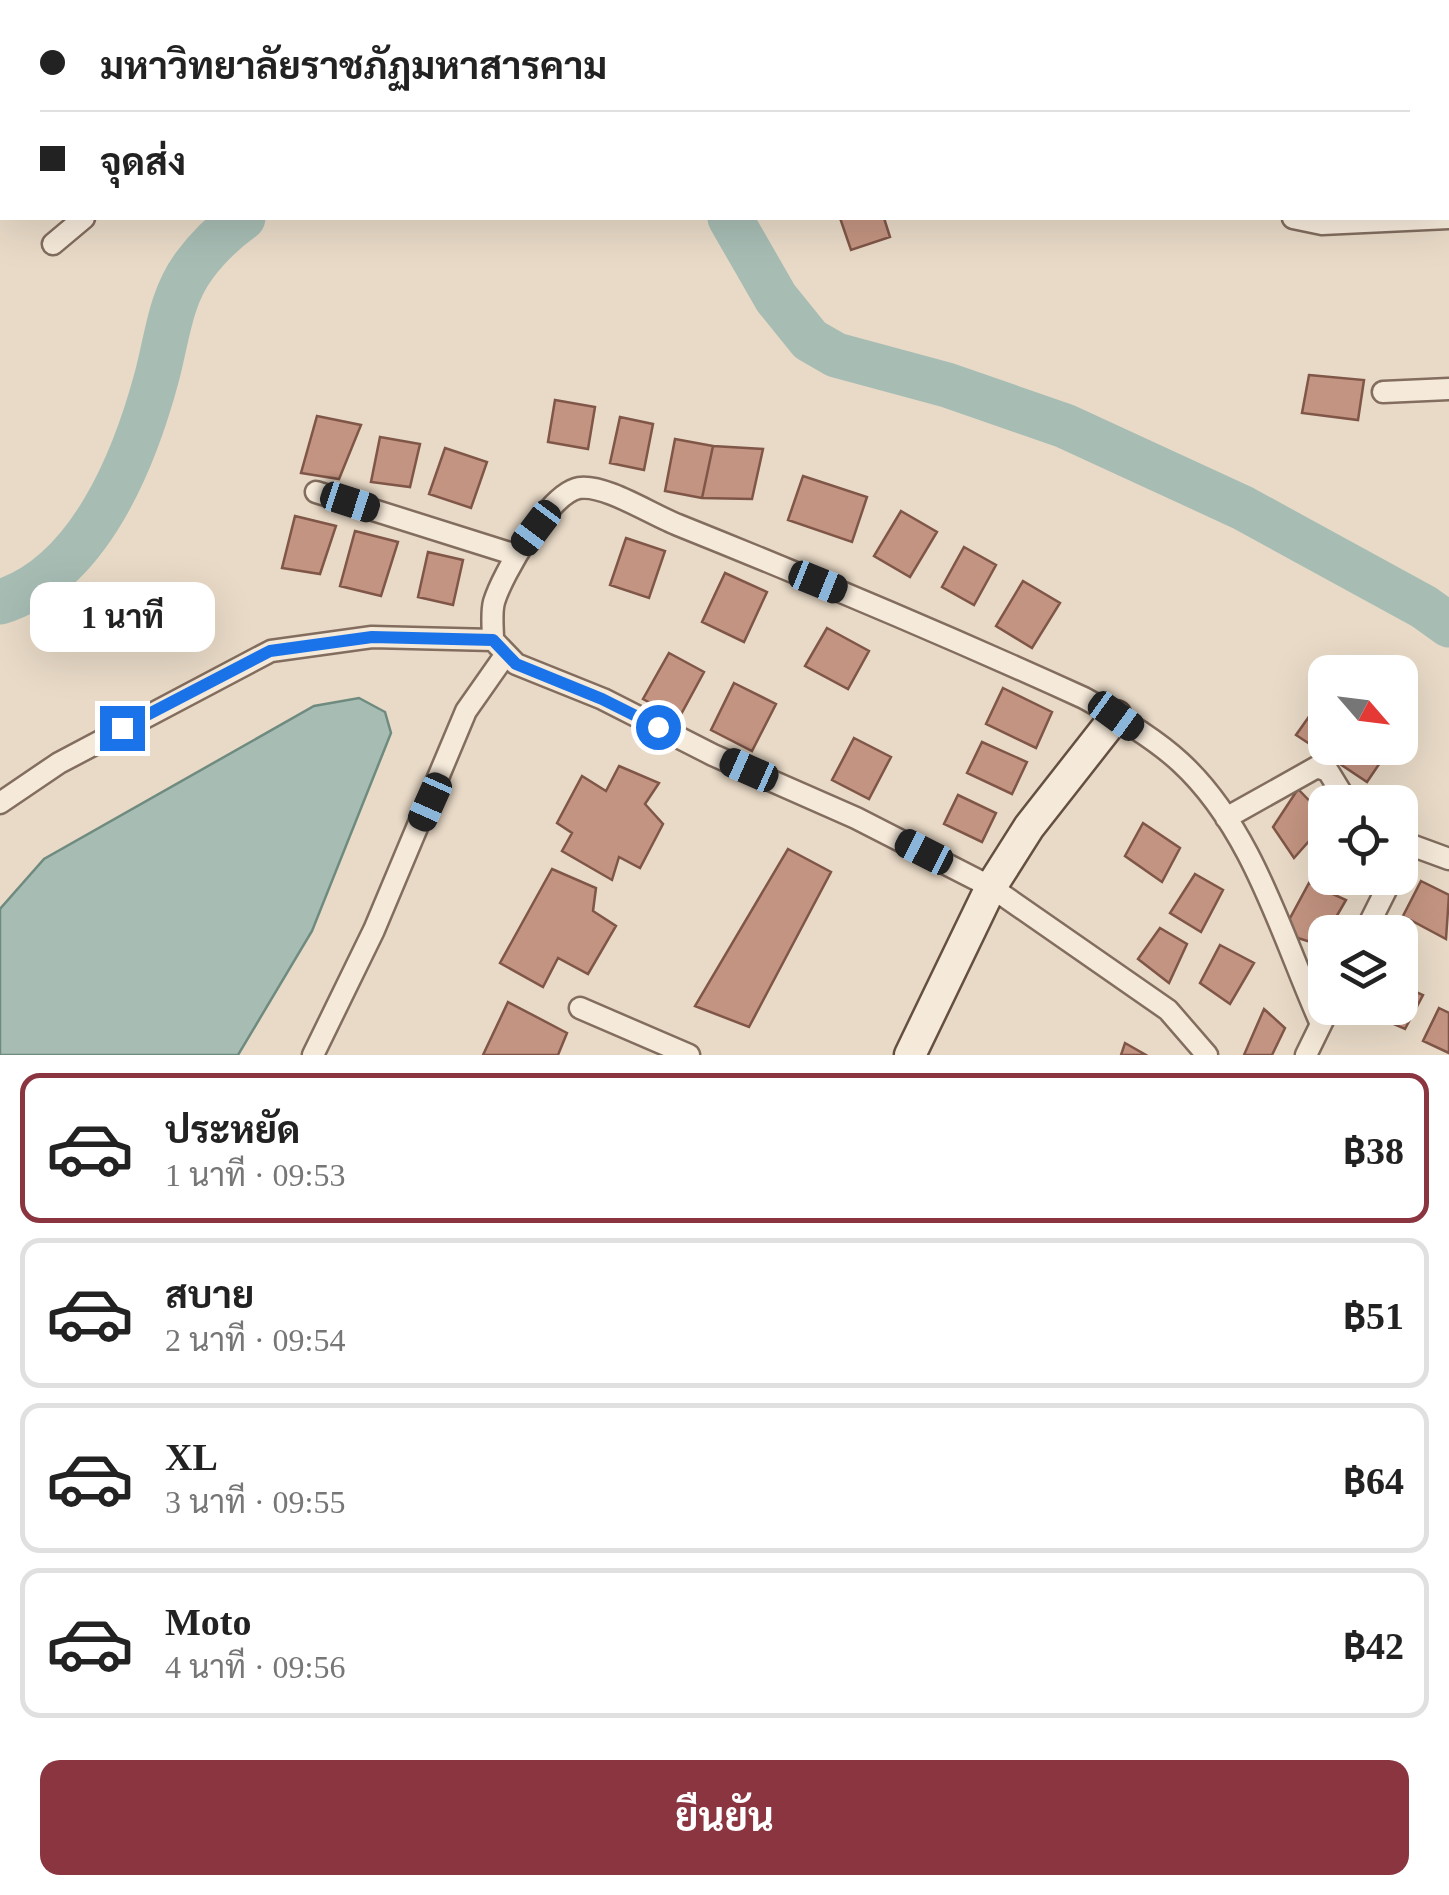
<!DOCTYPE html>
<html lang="th">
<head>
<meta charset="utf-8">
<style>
  :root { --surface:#fff; --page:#f6f6f6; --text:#222; --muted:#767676; --line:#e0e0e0; --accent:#8a3540 }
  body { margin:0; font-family:"Times New Roman",Sarabun,serif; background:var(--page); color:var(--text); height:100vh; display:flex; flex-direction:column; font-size:38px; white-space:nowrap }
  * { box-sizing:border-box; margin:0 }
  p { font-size:32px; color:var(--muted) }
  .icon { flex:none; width:55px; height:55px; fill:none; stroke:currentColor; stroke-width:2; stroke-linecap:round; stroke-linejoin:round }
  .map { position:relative; height:1055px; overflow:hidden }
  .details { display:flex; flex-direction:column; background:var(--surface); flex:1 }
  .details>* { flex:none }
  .guide { position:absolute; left:0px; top:0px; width:1450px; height:220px; box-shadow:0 10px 40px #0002; display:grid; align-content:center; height:220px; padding:0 40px; background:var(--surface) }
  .needle { width:65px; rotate:118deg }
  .tools { position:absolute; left:1308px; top:655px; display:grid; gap:20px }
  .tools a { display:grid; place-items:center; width:110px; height:110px; border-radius:20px; background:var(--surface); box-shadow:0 10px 40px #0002; font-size:50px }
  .end { position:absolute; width:45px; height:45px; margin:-22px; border:12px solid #1a73e8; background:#fff; box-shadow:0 0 0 5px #fff }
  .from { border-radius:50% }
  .bubble { position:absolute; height:70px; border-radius:20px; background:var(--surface); box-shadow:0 10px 40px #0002; font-size:32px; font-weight:700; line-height:70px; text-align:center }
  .car { position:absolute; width:30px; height:60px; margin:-30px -15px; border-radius:12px; box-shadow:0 0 8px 2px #0007; background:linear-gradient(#222 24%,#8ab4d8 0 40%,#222 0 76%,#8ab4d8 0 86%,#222 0) }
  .guide b { display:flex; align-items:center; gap:35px; height:95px; font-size:38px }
  .guide b+b { border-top:2px solid var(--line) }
  .guide i { width:25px; height:25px; background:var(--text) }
  ul { padding:18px 0 0; list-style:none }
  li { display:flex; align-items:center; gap:30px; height:150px; margin:0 20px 15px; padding:0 20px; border:5px solid var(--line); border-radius:20px }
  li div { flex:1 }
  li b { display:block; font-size:38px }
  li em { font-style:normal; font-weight:700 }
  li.active { border-color:var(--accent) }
  li>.icon { width:90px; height:90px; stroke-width:1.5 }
  .primary-button { display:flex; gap:20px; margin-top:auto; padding:20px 40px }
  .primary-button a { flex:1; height:115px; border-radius:20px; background:var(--accent); color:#fff; font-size:40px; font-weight:700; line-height:115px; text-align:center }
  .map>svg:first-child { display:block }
  .water { fill:#a7bdb4; stroke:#6f8b80; stroke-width:2.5 }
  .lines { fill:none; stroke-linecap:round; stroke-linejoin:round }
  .river { stroke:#a7bdb4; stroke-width:45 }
  .building { fill:#c39481; stroke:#7f5647; stroke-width:2.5 }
  .street-casing { stroke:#826d5e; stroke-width:25 }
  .secondary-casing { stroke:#644f41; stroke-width:35 }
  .street { stroke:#f5e9d9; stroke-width:20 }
  .secondary { stroke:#f5e9d9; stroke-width:30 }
  .route { stroke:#1a73e8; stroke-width:12 }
</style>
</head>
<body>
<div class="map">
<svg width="1449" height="1055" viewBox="0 0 1449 1055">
  <rect width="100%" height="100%" fill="#e9dac7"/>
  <path class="water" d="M359,698L385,712L391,733L312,931L238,1055H0V909L44,859L314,706Z"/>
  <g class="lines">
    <path class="river" d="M730,218L776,298L810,340L836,355L947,385L1065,426L1243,508L1424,607L1449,625
      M0,602C90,574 135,458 157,376C167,339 170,298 194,266C207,248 225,231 243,218"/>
  </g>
  <path class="building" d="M840,218H884L890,237L851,250Z
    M1309,375L1364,380L1358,420L1302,413Z
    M555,400L595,407L588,449L548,442Z
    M317,416L361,425L339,479L301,473Z
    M620,417L653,424L644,470L610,463Z
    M380,437L420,444L410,487L371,482Z
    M675,439L713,446L702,498L665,491Z
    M713,446L763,449L752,499L702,498Z
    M445,448L487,462L471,508L429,494Z
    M803,476L867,497L852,542L788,520Z
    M901,511L937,532L910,577L874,556Z
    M295,516L336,526L320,574L282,568Z
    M355,531L398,542L381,596L340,586Z
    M626,538L665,551L649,598L610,585Z
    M964,547L996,565L974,605L942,587Z
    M428,552L463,560L453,605L418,597Z
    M725,573L767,592L744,642L702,622Z
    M1023,581L1060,603L1032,648L996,626Z
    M827,628L869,651L848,689L805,666Z
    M669,653L704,672L679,718L643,699Z
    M734,683L776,704L752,751L711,730Z
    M1003,688L1052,712L1036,748L986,724Z
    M1325,694V748H1340L1334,760L1296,735Z
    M854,738L891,757L869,799L832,780Z
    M982,742L1027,762L1012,794L967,773Z
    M1340,748H1390L1367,782L1334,760Z
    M619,766L659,783L645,804L663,824L640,868L619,857L612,880L562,851L572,833L557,823L582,776L606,791Z
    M1298,789L1325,817V823L1294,858L1273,827Z
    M958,795L996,813L982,842L944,824Z
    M1143,823L1180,848L1162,882L1125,856Z
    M788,849L831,872L749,1027L695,1006Z
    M552,869L596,888L593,911L616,926L588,974L558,958L543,987L500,963Z
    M1195,874L1223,890L1201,932L1170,913Z
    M1421,881L1449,895L1446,939L1403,916Z
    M1309,883L1346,900L1320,945L1282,933Z
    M1160,928L1187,944L1169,983L1138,959Z
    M1220,945L1254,963L1230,1004L1200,983Z
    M1400,985L1423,995L1405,1029L1357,1008H1400Z
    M508,1002L567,1033L558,1055H483Z
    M1439,1008L1449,1013V1053L1423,1041Z
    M1264,1009L1285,1028L1272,1055H1244Z
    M1125,1043L1146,1055H1121Z"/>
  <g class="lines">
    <defs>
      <path id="street" d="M718,2H743
        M1209,2L1210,0
        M1293,218L1322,224L1449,218
        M53,244L84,218
        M1383,392L1449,389
        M316,492L516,555
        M0,803L59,763L271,651L372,637L493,640
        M1226,818L1317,767L1328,771L1347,802
        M1400,860L1408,844L1449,859
        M1365,932L1392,878
        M580,1008L689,1055
        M313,1055L374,930L466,711L506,654
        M1207,1055L1168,1010L991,887L856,818L713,755L603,699L516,664L493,640C493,628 491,613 494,602C502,575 549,493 579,488C605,484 652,515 678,525C815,580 950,637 1084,698C1117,716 1153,737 1180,762C1253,829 1282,937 1321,1024
        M1306,1055L1329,1008"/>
      <path id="secondary" d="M910,1055L991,887L1029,827L1116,716"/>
    </defs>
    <use href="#street" class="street-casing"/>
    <use href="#secondary" class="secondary-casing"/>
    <use href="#street" class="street"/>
    <use href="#secondary" class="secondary"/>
  </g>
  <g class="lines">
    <path class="route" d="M122,728L270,651L372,637L493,640L516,664L602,699L658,727"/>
  </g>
</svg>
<div class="tools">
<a><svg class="needle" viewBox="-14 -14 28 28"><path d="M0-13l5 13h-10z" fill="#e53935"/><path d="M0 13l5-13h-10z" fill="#767676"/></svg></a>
<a><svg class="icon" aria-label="locate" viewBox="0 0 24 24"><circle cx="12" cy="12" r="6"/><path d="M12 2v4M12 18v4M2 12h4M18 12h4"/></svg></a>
<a><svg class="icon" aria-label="layers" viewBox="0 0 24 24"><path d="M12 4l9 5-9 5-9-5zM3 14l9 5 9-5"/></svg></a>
</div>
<i class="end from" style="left:658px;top:727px"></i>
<i class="end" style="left:122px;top:728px"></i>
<div class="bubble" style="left:30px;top:582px;width:185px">1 นาที</div>
<i class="car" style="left:350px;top:502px;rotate:108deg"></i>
<i class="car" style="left:536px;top:528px;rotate:217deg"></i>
<i class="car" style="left:818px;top:582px;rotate:112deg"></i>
<i class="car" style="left:1116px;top:716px;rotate:126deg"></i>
<i class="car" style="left:749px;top:770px;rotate:294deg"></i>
<i class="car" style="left:430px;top:802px;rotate:204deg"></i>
<i class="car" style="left:924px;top:852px;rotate:297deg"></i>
<div class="guide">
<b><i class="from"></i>มหาวิทยาลัยราชภัฏมหาสารคาม</b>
<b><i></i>จุดส่ง</b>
</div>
</div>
<section class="details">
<ul>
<li class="active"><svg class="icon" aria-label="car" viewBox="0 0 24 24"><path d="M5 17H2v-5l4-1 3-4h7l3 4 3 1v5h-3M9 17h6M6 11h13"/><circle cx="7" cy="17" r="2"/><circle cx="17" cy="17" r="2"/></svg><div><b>ประหยัด</b><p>1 นาที · 09:53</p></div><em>฿38</em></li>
<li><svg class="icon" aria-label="car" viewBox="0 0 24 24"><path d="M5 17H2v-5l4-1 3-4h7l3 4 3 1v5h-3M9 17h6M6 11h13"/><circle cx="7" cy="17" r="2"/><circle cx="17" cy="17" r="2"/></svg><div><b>สบาย</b><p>2 นาที · 09:54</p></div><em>฿51</em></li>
<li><svg class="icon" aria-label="car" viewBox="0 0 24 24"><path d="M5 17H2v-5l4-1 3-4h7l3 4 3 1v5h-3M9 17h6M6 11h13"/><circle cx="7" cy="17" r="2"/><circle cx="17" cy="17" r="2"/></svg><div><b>XL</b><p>3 นาที · 09:55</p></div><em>฿64</em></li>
<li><svg class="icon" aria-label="car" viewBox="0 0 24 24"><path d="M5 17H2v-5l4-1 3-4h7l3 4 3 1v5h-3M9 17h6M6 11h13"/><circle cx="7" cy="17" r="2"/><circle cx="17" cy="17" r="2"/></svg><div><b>Moto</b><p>4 นาที · 09:56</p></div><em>฿42</em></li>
</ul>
<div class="primary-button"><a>ยืนยัน</a></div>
</section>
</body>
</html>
